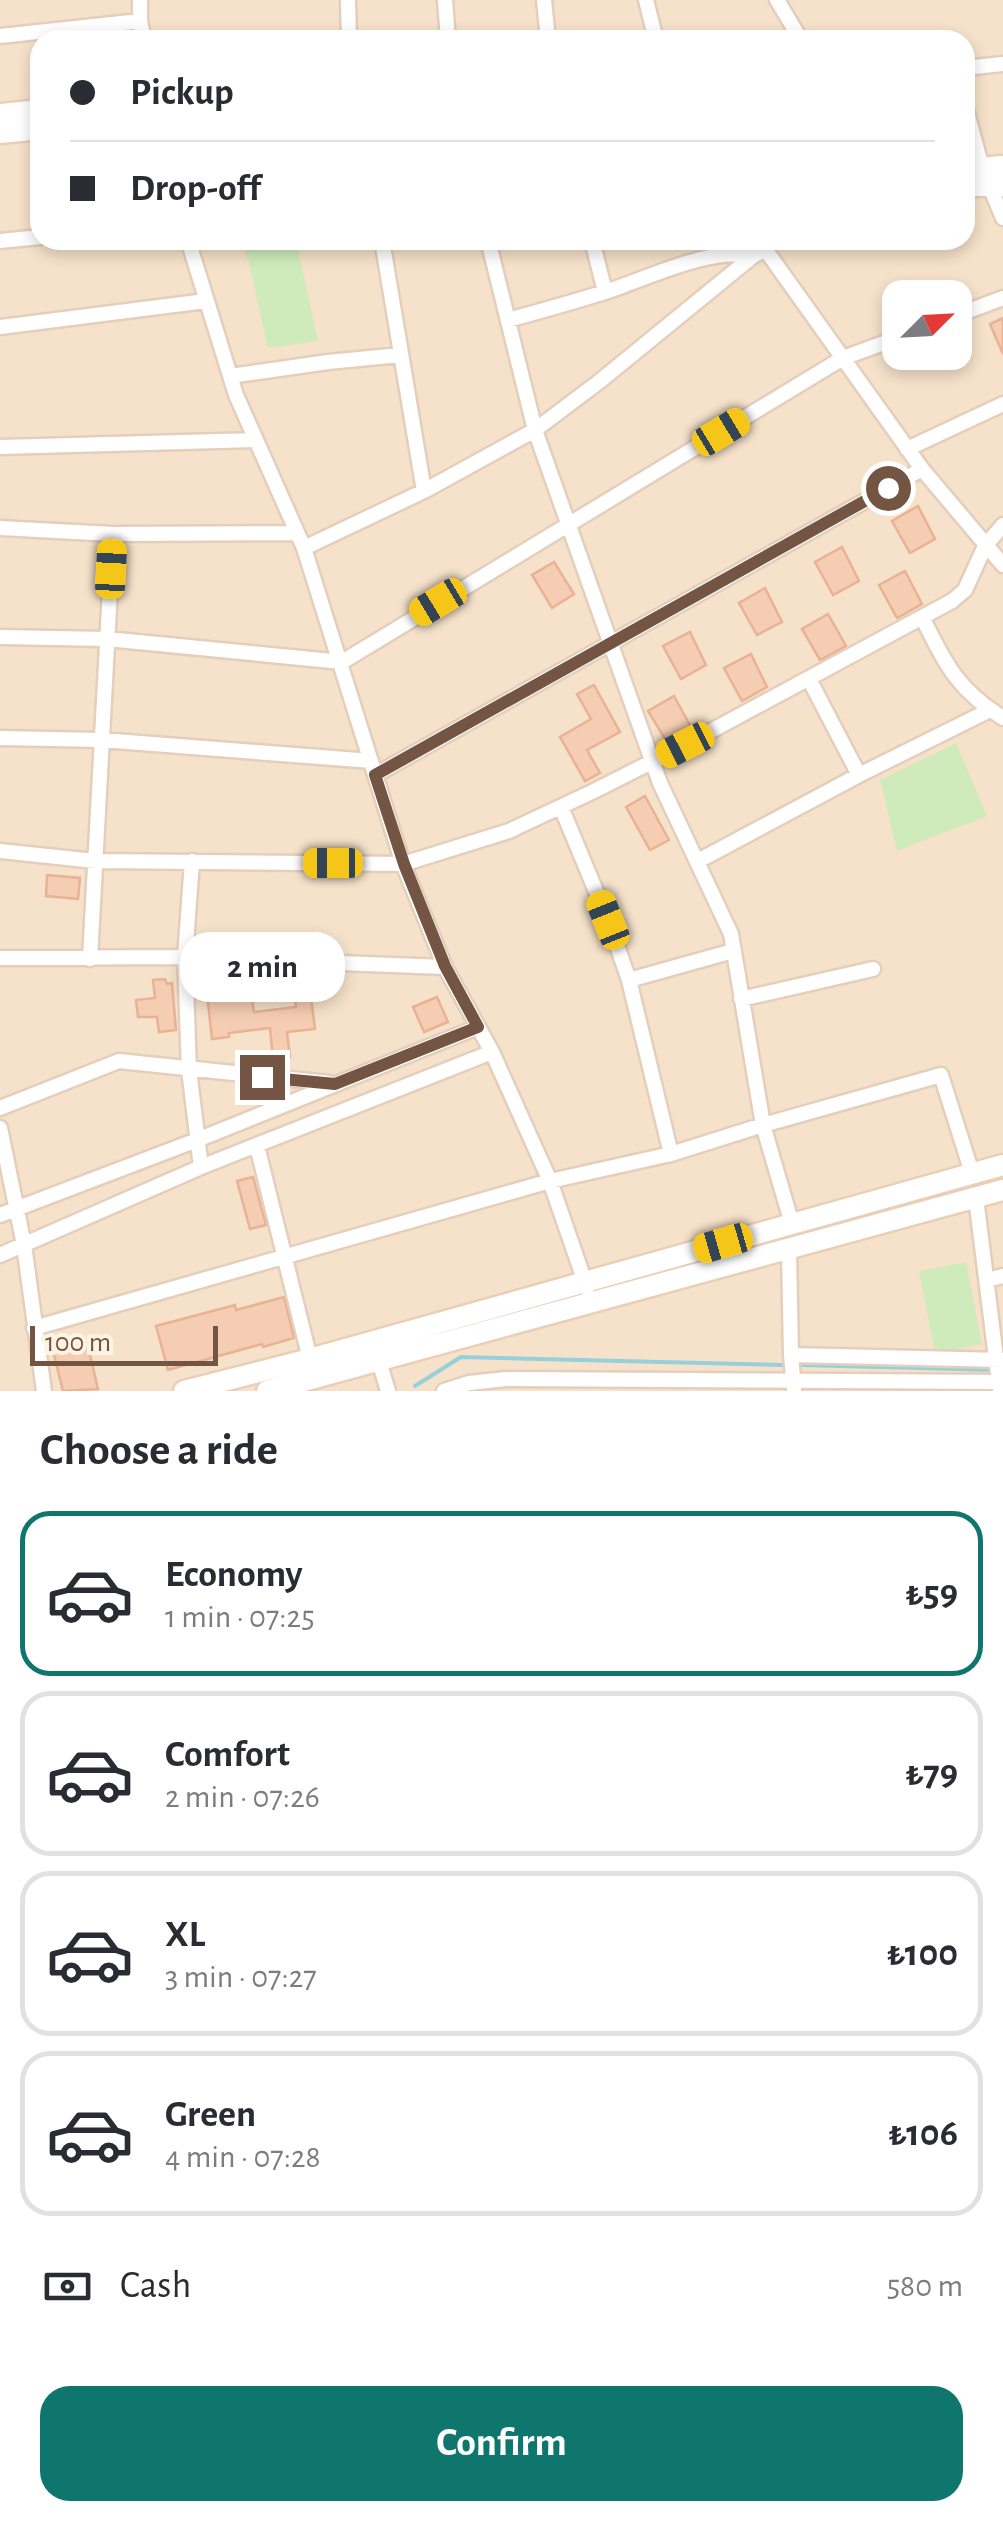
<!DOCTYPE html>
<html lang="en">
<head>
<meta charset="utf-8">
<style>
  :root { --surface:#fff; --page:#f7f7f7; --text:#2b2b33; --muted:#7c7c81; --line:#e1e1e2; --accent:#0f766e }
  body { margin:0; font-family:"Alegreya Sans",sans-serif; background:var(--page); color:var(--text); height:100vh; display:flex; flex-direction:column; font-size:38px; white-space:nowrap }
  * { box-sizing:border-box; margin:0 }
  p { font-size:32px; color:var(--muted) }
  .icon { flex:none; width:55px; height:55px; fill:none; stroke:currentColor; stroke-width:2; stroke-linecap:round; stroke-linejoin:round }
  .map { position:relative; height:1391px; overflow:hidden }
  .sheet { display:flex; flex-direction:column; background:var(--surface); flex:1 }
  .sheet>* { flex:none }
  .top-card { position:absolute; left:30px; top:30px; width:945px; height:220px; border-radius:30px; box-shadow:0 5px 15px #0003; display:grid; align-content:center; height:220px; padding:0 40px; background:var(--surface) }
  .needle { width:65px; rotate:66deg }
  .buttons { position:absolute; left:882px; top:280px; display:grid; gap:20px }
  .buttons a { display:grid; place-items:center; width:90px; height:90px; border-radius:20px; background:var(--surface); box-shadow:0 5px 15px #0003; font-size:50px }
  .scale { position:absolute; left:30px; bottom:25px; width:188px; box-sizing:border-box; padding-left:10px; border:5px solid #745544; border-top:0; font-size:28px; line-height:35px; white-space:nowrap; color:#745544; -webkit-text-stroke:8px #fff4e4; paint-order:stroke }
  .end { position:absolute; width:45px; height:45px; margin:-22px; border:12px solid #745544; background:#fff; box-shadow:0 0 0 5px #fff }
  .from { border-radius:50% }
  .bubble { position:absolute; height:70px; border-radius:30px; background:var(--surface); box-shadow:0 5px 15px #0003; font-size:32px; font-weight:700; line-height:70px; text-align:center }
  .car { position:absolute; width:30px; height:60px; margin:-30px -15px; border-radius:12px; box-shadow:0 0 8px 2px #0007; background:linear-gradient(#f5c518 24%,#345 0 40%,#f5c518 0 76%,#345 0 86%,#f5c518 0) }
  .top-card b { display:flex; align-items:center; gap:35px; height:95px; font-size:38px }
  .top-card b+b { border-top:2px solid var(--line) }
  .top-card i { width:25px; height:25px; background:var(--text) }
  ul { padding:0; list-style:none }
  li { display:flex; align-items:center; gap:30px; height:165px; margin:0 20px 15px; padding:0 20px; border:5px solid var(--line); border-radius:30px }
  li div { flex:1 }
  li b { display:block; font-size:38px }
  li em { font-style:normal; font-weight:700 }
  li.on { border-color:var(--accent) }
  li>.icon { width:90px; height:90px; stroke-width:1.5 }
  h2 { padding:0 40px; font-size:45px; line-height:120px }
  .pay { display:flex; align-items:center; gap:25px; height:110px; padding:0 40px; font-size:38px }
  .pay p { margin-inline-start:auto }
  .button { display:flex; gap:20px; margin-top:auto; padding:20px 40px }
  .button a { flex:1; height:115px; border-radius:30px; background:var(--accent); color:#fff; font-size:40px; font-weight:700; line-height:115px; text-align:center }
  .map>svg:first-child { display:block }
  .residential { fill:#f6e2ca; fill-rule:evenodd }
  .green { fill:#cfebbb }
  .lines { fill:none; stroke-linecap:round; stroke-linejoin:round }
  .stream { stroke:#96d0da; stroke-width:4 }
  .building { fill:#f5cdb2; stroke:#e9b292; stroke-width:2.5 }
  .street-casing { stroke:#e4cebc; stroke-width:19 }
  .secondary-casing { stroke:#e9cfb8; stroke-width:25 }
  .street { stroke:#fff; stroke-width:14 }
  .secondary { stroke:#fff; stroke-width:20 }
  .route { stroke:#745544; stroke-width:12 }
</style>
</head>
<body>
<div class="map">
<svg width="1003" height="1391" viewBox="0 0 1003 1391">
  <rect width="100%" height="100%" fill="#fef1dc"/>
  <path class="residential" d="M0,0H1003V1391H0ZM40,40H965V240H40ZM900,298H955V352H900Z"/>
  <path class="green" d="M240,240H296L318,341L268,348L248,259Z
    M956,743L987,816L897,851L880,780Z
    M966,1262L982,1344L935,1353L919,1271Z"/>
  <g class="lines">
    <path class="stream" d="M802,1365L993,1370
      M415,1386L461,1357L782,1365"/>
  </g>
  <path class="building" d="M1003,318V354L990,324Z
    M918,506L935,539L910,553L892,521Z
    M842,547L859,581L833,595L815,562Z
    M554,562L574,594L552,608L532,575Z
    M905,571L922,604L897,618L879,585Z
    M765,588L782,622L757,635L739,603Z
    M828,614L846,646L820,660L802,629Z
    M690,632L706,665L681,679L663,646Z
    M751,654L767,687L742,701L724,668Z
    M594,685L620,732L587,750L600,773L585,781L560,737L591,719L577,694Z
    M674,696L692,729L667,742L648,711Z
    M645,796L669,840L650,850L626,807Z
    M47,875L80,878L78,899L46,896Z
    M165,979L167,984L172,983L176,1030L159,1032L157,1017H138L136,1000L155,998L153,980Z
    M223,983L224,987L250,984L254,1012L296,1007L294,991L310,990L315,1029L287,1032L290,1057L273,1059L270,1028L229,1033V1037L212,1039L206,985Z
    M437,997L448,1022L424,1032L413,1007Z
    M253,1177L266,1225L250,1229L237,1181Z
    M284,1297L294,1338L263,1347L262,1344L168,1370L156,1326L235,1305L236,1310Z
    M87,1342L98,1389L63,1391L53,1351Z"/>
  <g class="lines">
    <defs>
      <path id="street" d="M140,0V21L144,40
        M348,0L349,40
        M445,0L448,40
        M544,0L548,40
        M646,0L656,40
        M777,0L801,40
        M0,36L140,21
        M965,68L1003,64
        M965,105L982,168L1003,218
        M188,240L236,395L304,548L403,864L445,967L492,1052L550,1181L587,1288
        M382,240L424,491
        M488,240L535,430L660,783L731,934L763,1125L792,1224
        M592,240L605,292
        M0,241L40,237
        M766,241L765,249L922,469L1003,565
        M955,316L1003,298
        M508,320C541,311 573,302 605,292C646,279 711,246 753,256
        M0,327L206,301
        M230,376L328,362L400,355
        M0,447L256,440
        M907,449L1003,404
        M0,528L113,534L297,533
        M304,548L424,491L535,430L600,381L753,256L765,249L756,240
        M922,617C945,663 957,690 1003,718
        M0,637L107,639L342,662L843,358L900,337
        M809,679L859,775
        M0,738L102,740L371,761
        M375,775L922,469
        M561,807L608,920L629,980L671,1154
        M0,851L95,861L403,864L509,831L594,791L685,745L952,601L965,590L985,546L1003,525
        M192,861L185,957L189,1070L201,1167
        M698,861L859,775L990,710
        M0,958L185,957L445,967
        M90,959L113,534
        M629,980L733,951
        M741,999L873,969
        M0,1108L119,1061L329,1083
        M0,1128L24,1245L44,1391
        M257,1146L310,1359
        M976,1198L1000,1390
        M0,1215L197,1140L478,1027
        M789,1250L791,1355L794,1389
        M0,1255L201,1167L492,1052
        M987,1280L1003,1276
        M34,1328L550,1181L671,1154L763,1125L941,1075L972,1173
        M791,1355L1003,1360
        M379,1361L388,1391
        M444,1391L469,1383L506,1379L1003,1382"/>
      <path id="secondary" d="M0,114L40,110
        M0,133L40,129
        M965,169L1003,166
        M965,186H1003
        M184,1391L310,1359L1003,1165
        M267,1391L1003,1190"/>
    </defs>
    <use href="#street" class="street-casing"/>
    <use href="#secondary" class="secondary-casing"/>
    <use href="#street" class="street"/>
    <use href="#secondary" class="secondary"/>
  </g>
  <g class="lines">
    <path class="route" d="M262,1077L335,1084L478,1027L445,966L404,864L375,775L888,488"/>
  </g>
</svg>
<div class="buttons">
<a><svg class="needle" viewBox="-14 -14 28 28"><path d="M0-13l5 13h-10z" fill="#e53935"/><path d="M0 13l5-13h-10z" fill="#7c7c81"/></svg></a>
</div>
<div class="scale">100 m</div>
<i class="end from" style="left:888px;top:488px"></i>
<i class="end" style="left:262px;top:1077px"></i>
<div class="bubble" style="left:180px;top:932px;width:165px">2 min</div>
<i class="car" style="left:721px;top:432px;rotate:59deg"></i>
<i class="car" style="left:111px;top:569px;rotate:3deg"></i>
<i class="car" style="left:438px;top:602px;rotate:239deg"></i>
<i class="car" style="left:685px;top:745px;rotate:243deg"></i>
<i class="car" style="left:333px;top:863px;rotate:270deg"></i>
<i class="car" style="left:608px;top:920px;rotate:338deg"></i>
<i class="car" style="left:723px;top:1243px;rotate:254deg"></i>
<div class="top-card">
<b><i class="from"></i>Pickup</b>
<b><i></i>Drop-off</b>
</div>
</div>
<section class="sheet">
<h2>Choose a ride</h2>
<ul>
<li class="on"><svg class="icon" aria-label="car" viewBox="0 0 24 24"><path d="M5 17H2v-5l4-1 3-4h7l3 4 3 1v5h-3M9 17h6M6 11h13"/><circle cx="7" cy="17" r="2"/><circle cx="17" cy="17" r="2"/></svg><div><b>Economy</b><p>1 min · 07:25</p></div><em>₺59</em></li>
<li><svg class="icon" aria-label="car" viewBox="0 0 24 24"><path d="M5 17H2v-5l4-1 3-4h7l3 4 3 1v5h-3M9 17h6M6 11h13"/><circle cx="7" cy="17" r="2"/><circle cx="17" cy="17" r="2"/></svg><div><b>Comfort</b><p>2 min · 07:26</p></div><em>₺79</em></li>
<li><svg class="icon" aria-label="car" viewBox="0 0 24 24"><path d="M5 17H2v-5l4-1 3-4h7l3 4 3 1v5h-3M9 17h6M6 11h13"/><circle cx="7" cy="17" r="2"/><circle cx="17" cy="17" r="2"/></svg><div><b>XL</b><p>3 min · 07:27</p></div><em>₺100</em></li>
<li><svg class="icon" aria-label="car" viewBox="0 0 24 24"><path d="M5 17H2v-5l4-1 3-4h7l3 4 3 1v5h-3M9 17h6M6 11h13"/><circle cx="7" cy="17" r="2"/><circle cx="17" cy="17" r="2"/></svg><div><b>Green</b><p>4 min · 07:28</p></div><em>₺106</em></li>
</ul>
<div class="pay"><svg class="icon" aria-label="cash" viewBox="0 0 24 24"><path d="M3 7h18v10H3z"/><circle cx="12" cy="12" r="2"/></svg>Cash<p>580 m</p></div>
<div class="button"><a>Confirm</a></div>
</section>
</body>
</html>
